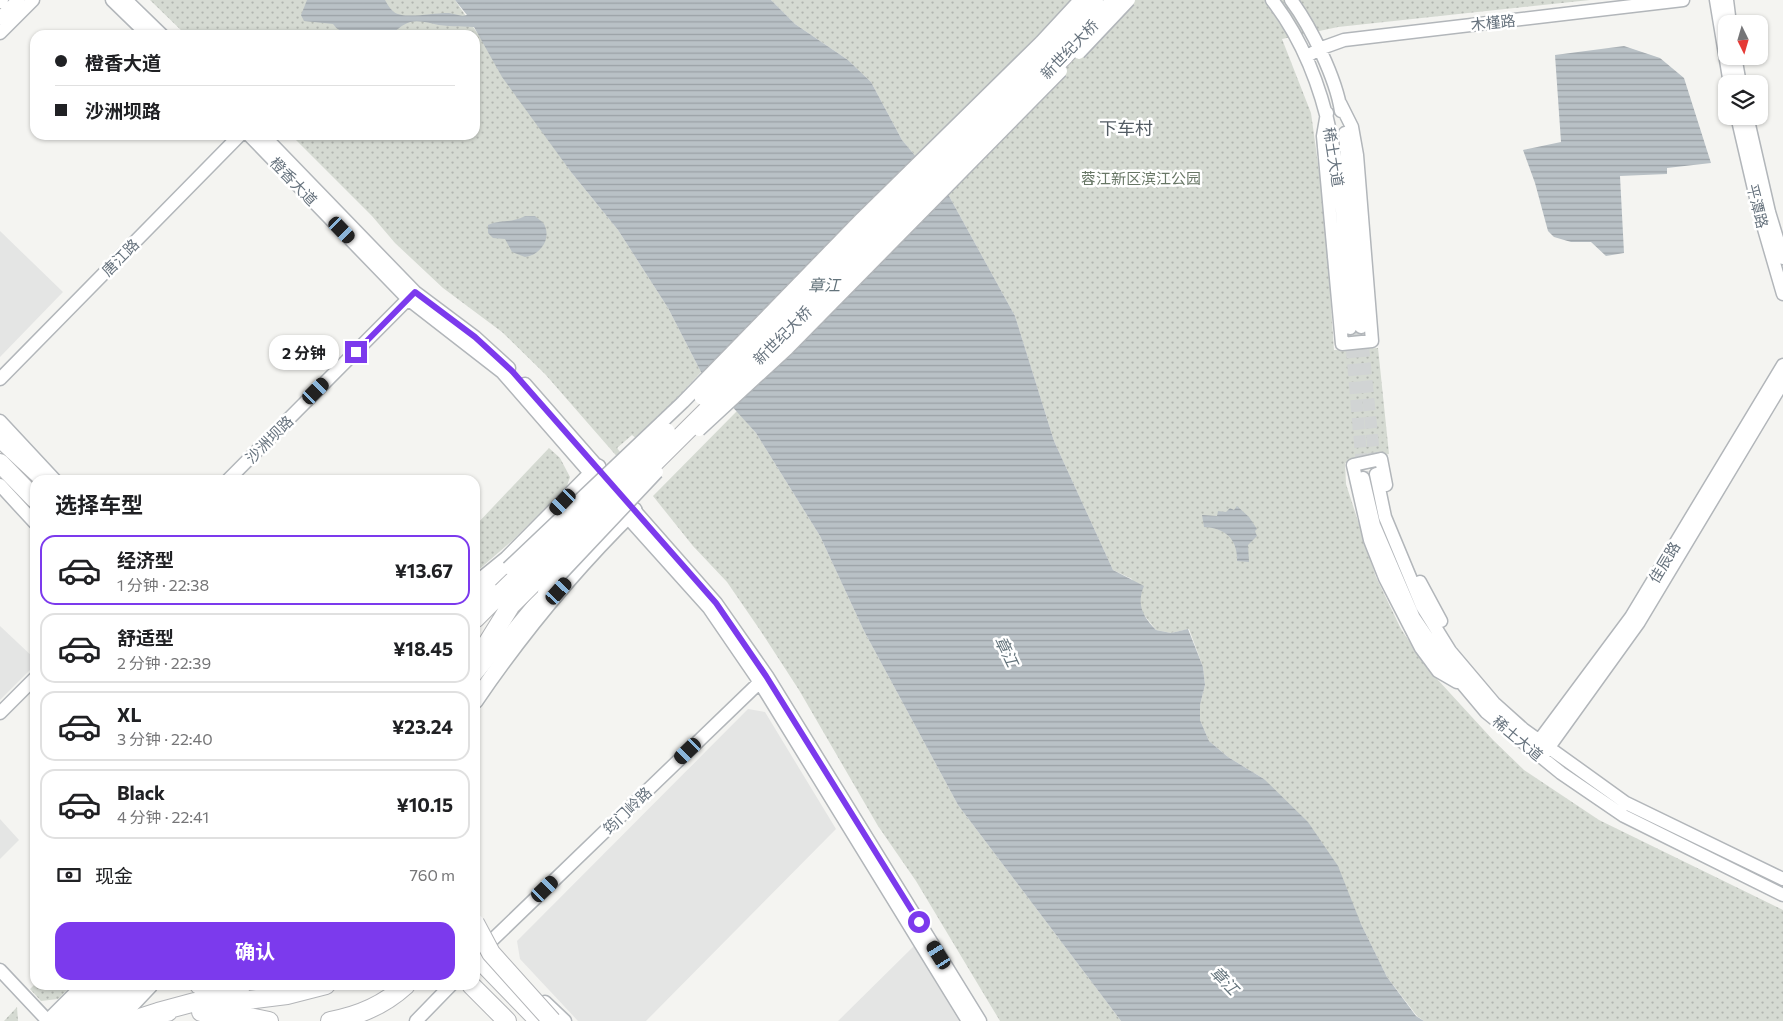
<!DOCTYPE html>
<html lang="zh">
<head>
<meta charset="utf-8">
<style>
  :root { --surface:#fff; --page:#f6f6f6; --text:#202124; --muted:#757577; --line:#e0e0e0; --accent:#7c3aed }
  body { margin:0; font-family:Commissioner,"Noto Sans SC",sans-serif; background:var(--page); color:var(--text); height:100vh; display:flex; flex-direction:column; font-size:19px; white-space:nowrap }
  * { box-sizing:border-box; margin:0 }
  p { font-size:16px; color:var(--muted) }
  .icon { flex:none; width:28px; height:28px; fill:none; stroke:currentColor; stroke-width:2; stroke-linecap:round; stroke-linejoin:round }
  .map { position:relative; flex:1; overflow:hidden }
  .details { position:absolute; left:30px; top:475px; width:450px; height:515px; display:flex; flex-direction:column; background:var(--surface); border-radius:15px; box-shadow:0 1px 4px #0004 }
  .details>* { flex:none }
  .hud { position:absolute; left:30px; top:30px; width:450px; height:110px; border-radius:15px; box-shadow:0 1px 4px #0004; display:grid; align-content:center; height:110px; padding:0 25px; background:var(--surface) }
  .needle { width:32px; rotate:175deg }
  .buttons { position:absolute; left:1718px; top:15px; display:grid; gap:10px }
  .buttons a { display:grid; place-items:center; width:50px; height:50px; border-radius:10px; background:var(--surface); box-shadow:0 1px 4px #0004; font-size:25px }
  .end { position:absolute; width:22px; height:22px; margin:-11px; border:6px solid #7c3aed; background:#fff; box-shadow:0 0 0 2px #fff }
  .from { border-radius:50% }
  .bubble { position:absolute; height:35px; border-radius:15px; background:var(--surface); box-shadow:0 1px 4px #0004; font-size:16px; font-weight:700; line-height:35px; text-align:center }
  .car { position:absolute; width:15px; height:30px; margin:-15px -8px; border-radius:6px; box-shadow:0 0 4px 1px #0007; background:linear-gradient(#222 24%,#8ab4d8 0 40%,#222 0 76%,#8ab4d8 0 86%,#222 0) }
  .hud b { display:flex; align-items:center; gap:18px; height:48px; font-size:19px }
  .hud b+b { border-top:1px solid var(--line) }
  .hud i { width:12px; height:12px; background:var(--text) }
  ul { padding:0; list-style:none }
  li { display:flex; align-items:center; gap:15px; height:70px; margin:0 10px 8px; padding:0 15px; border:2px solid var(--line); border-radius:15px }
  li div { flex:1 }
  li b { display:block; font-size:19px }
  li em { font-style:normal; font-weight:700 }
  li.current { border-color:var(--accent) }
  li>.icon { width:45px; height:45px; stroke-width:1.5 }
  h2 { padding:0 25px; font-size:22px; line-height:60px }
  .pay { display:flex; align-items:center; gap:12px; height:55px; padding:0 25px; font-size:19px }
  .pay p { margin-inline-start:auto }
  .primary-button { display:flex; gap:10px; margin-top:auto; padding:10px 25px }
  .primary-button a { flex:1; height:58px; border-radius:15px; background:var(--accent); color:#fff; font-size:20px; font-weight:700; line-height:58px; text-align:center }
  .map>svg:first-child { display:block }
  .built { fill:#e4e5e4 }
  .park { fill:url(#park-dots) }
  .water { fill:url(#water-rules) }
  .lines { fill:none; stroke-linecap:round; stroke-linejoin:round }
  .secondary-tunnel { stroke:#d1d4d4; stroke-width:12; stroke-dasharray:12 6; stroke-linecap:butt }
  .secondary-casing { stroke:#b2b6ba; stroke-width:15 }
  .primary-casing { stroke:#b1b5b8; stroke-width:18 }
  .highway-casing { stroke:#b3b5b8; stroke-width:20 }
  .secondary { stroke:#fff; stroke-width:12 }
  .primary { stroke:#fff; stroke-width:15 }
  .highway { stroke:#fff; stroke-width:18 }
  .secondary-bridge-casing { stroke:#b2b6ba; stroke-width:15; stroke-linecap:butt }
  .highway-bridge-casing { stroke:#b3b5b8; stroke-width:20; stroke-linecap:butt }
  .secondary-bridge { stroke:#fff; stroke-width:12 }
  .highway-bridge { stroke:#fff; stroke-width:18 }
  .route { stroke:#7c3aed; stroke-width:6 }
  .labels { text-anchor:middle; dominant-baseline:central; stroke-width:5; stroke-linejoin:round; paint-order:stroke }
  .street-label { font-size:15px; fill:#67737e; stroke:#fff }
  .park-label { font-size:15px; fill:#677665; stroke:#fff }
  .water-label { font-size:16px; font-style:italic; fill:#63737b; stroke:#fff }
  .quarter-label { font-size:18px; fill:#535c64; stroke:#fff }
</style>
</head>
<body>
<div class="map">
<svg width="1783" height="1021" viewBox="0 0 1783 1021">
  <defs>
    <pattern id="park-dots" width="8" height="8" patternUnits="userSpaceOnUse" patternTransform="scale(1.25)"><rect width="8" height="8" fill="#d5dad2"/><path d="M2 2h.1M6 6h.1" fill="none" stroke="#b1b5b0" stroke-width="1.8" stroke-linecap="round"/></pattern>
    <pattern id="water-rules" width="6" height="5" patternUnits="userSpaceOnUse" patternTransform="scale(1.25)"><rect width="6" height="5" fill="#b9c1c6"/><path d="M0 2.5h6" fill="none" stroke="#9aa1a6"/></pattern>
  </defs>
  <rect width="100%" height="100%" fill="#f4f4f1"/>
  <path class="built" d="M0,231L63,292L0,357Z
    M0,626L35,659V665L0,700Z
    M748,709L765,712L836,829L646,1021H578L520,959L517,941Z
    M0,819L19,840L0,859Z
    M914,946L959,1021H838Z"/>
  <path class="park" d="M150,0H455L571,172L618,230L668,308L701,372L638,440L632,435L617,448L624,457L620,460L545,374L502,332L443,288L395,243L372,216L291,135H475V35H186Z
    M771,0H1590L1338,27L1282,39L1311,113L1325,214L1334,350L1378,348L1389,454L1345,463L1346,484L1376,577L1401,629L1427,668L1493,740L1524,770L1599,820L1783,910V1021H1424L1417,1016L1387,977L1361,924L1264,779L1228,757L1209,741L1200,720V705L1205,685L1203,667L1189,629L1171,633L1156,630L1141,611L1132,579L1113,570L1054,441L1015,316L949,196L902,140L871,82L848,60L795,24Z
    M737,411L756,433L820,536L864,631L958,805L1121,1021H1000L916,881L878,826L799,690L760,630L727,582L693,546L653,496Z
    M549,448L560,458L570,477L567,486L513,540L475,573V526Z
    M35,984V985H72L58,999L41,1001L30,989Z
    M17,1007L18,1021H4Z"/>
  <path class="water" d="M307,0H385C387,4 391,10 394,12C404,20 437,12 449,13C456,14 460,17 467,15L455,0H771L795,24L848,60L871,82L902,140L949,196L1015,316L1054,441L1113,570L1144,586C1136,605 1143,616 1156,630L1171,633L1188,629L1203,667L1205,685L1200,705V720L1209,741L1228,757L1264,779L1308,822L1338,866L1361,924L1387,977L1416,1016L1424,1021H1121L958,805L864,631L820,536L756,433L701,372L668,308L618,230L571,172L502,77L474,27C461,26 446,27 434,24C413,19 407,20 391,35C373,35 345,41 333,24L304,21L301,15Z
    M1624,46L1660,58L1684,78L1711,163L1667,168V174L1620,176L1624,253L1606,256L1591,242H1571L1554,237L1548,231L1535,183L1523,150L1561,142L1555,55Z
    M525,216H535C537,218 542,221 544,224C552,239 540,255 525,257L512,252L505,239L493,238L488,233V225C502,219 509,224 525,216Z
    M1237,506L1249,517L1257,529L1255,531L1257,536L1248,545L1249,562L1237,561C1238,539 1225,528 1204,527L1202,515L1217,516L1218,511L1226,512L1230,508L1234,510Z"/>
  <g class="lines">
    <path class="secondary-tunnel" d="M1361,327L1376,474
      M1350,328L1363,478"/>
    <defs>
      <path id="secondary" d="M112,0L148,35
        M126,0L162,35
        M1272,0C1344,93 1342,216 1350,328
        M1291,0C1311,27 1336,78 1341,111
        M1716,0L1730,84
        M1727,0L1730,24
        M0,2L2,0
        M0,18L18,0
        M0,33L33,0
        M1735,56L1740,84
        M1306,57L1319,49L1344,40L1683,0
        M1327,113L1323,136L1342,344L1372,341L1357,155L1352,127L1340,103
        M1737,116L1760,215L1783,294
        M1747,116L1769,212L1783,258
        M1345,133L1361,327
        M249,135L408,299L502,372L597,481
        M263,135L415,292L475,337L509,368
        M0,379L240,135
        M525,384L604,474
        M0,421L55,480
        M1376,474L1385,517L1422,606L1450,651L1494,703L1523,729L1626,803L1783,879
        M1363,478L1374,525L1414,618L1444,662L1486,712L1561,773L1624,816L1783,895
        M228,480L413,294
        M0,485L35,523
        M1386,485L1381,459L1353,465L1370,540L1385,578L1421,648L1438,671L1457,682
        M628,503L716,603L767,676L980,1021
        M621,510L709,608L759,681L968,1021
        M1420,582L1441,621
        M475,600L508,568
        M475,676L544,592
        M0,713L35,678
        M1535,746L1631,617L1783,365
        M1544,754L1639,622L1783,382
        M488,944L765,677
        M0,970L47,1020
        M545,1002L565,1021
        M47,1021L83,985
        M416,1021L451,985"/>
      <path id="primary" d="M475,585L507,559L598,467
        M475,701C522,632 575,568 634,510
        M116,1021L150,985"/>
      <path id="highway" d="M0,438L45,480
        M0,463L35,499
        M475,619L502,592
        M475,663L511,605
        M475,955L539,1021
        M199,985L218,990L240,989
        M471,985L507,1021
        M158,1012L195,1002L240,1001L287,995L326,985
        M201,1012L244,1016L269,1021
        M63,1021L93,985
        M78,1021L113,985
        M98,1021L133,985
        M130,1021L158,1012H168
        M330,1021C359,1016 384,1005 406,985"/>
    </defs>
    <use href="#secondary" class="secondary-casing"/>
    <use href="#primary" class="primary-casing"/>
    <use href="#highway" class="highway-casing"/>
    <use href="#secondary" class="secondary"/>
    <use href="#primary" class="primary"/>
    <use href="#highway" class="highway"/>
    <defs>
      <path id="secondary-bridge" d="M1079,53L1129,0
        M699,430L787,349L1061,71
        M508,568L683,402L862,218L1041,42L1080,0
        M544,592L657,472"/>
      <path id="highway-bridge" d="M703,396L1054,45L1094,0
        M502,592L666,432
        M511,605L1065,55L1116,0
        M475,923L491,953L552,1021"/>
    </defs>
    <use href="#secondary-bridge" class="secondary-bridge-casing"/>
    <use href="#highway-bridge" class="highway-bridge-casing"/>
    <use href="#secondary-bridge" class="secondary-bridge"/>
    <use href="#highway-bridge" class="highway-bridge"/>
  </g>
  <g class="lines">
    <path class="route" d="M356,352L415,292L475,337L512,371L716,603L766,676L919,922"/>
  </g>
  <g class="labels">
    <g class="street-label">
      <text transform="translate(1493 22) rotate(-6)">木槿路</text>
      <text transform="translate(1069 49) rotate(-46)">新世纪大桥</text>
      <text transform="translate(1334 157) rotate(81)">稀土大道</text>
      <text transform="translate(294 181) rotate(46)">橙香大道</text>
      <text transform="translate(1758 206) rotate(76)">平潭路</text>
      <text transform="translate(120 257) rotate(-45)">唐江路</text>
      <text transform="translate(782 335) rotate(-45)">新世纪大桥</text>
      <text transform="translate(269 439) rotate(-45)">沙洲坝路</text>
      <text transform="translate(1664 562) rotate(-59)">佳辰路</text>
      <text transform="translate(1518 738) rotate(40)">稀土大道</text>
      <text transform="translate(627 810) rotate(-44)">筠门岭路</text>
    </g>
    <g class="park-label">
      <text x="1141" y="178">蓉江新区滨江公园</text>
    </g>
    <g class="water-label">
      <text x="824" y="284">章江</text>
      <text transform="translate(1007 651) rotate(64)">章江</text>
      <text transform="translate(1225 980) rotate(46)">章江</text>
    </g>
    <g class="quarter-label">
      <text x="1126" y="128">下车村</text>
    </g>
  </g>
</svg>
<div class="buttons">
<a><svg class="needle" viewBox="-14 -14 28 28"><path d="M0-13l5 13h-10z" fill="#e53935"/><path d="M0 13l5-13h-10z" fill="#757577"/></svg></a>
<a><svg class="icon" aria-label="layers" viewBox="0 0 24 24"><path d="M12 4l9 5-9 5-9-5zM3 14l9 5 9-5"/></svg></a>
</div>
<i class="end from" style="left:919px;top:922px"></i>
<i class="end" style="left:356px;top:352px"></i>
<div class="bubble" style="left:269px;top:335px;width:70px">2 分钟</div>
<i class="car" style="left:342px;top:230px;rotate:136deg"></i>
<i class="car" style="left:316px;top:391px;rotate:45deg"></i>
<i class="car" style="left:563px;top:502px;rotate:224deg"></i>
<i class="car" style="left:559px;top:591px;rotate:42deg"></i>
<i class="car" style="left:688px;top:751px;rotate:226deg"></i>
<i class="car" style="left:545px;top:889px;rotate:46deg"></i>
<i class="car" style="left:939px;top:955px;rotate:328deg"></i>
<div class="hud">
<b><i class="from"></i>橙香大道</b>
<b><i></i>沙洲坝路</b>
</div>
<section class="details">
<h2>选择车型</h2>
<ul>
<li class="current"><svg class="icon" aria-label="car" viewBox="0 0 24 24"><path d="M5 17H2v-5l4-1 3-4h7l3 4 3 1v5h-3M9 17h6M6 11h13"/><circle cx="7" cy="17" r="2"/><circle cx="17" cy="17" r="2"/></svg><div><b>经济型</b><p>1 分钟 · 22:38</p></div><em>¥13.67</em></li>
<li><svg class="icon" aria-label="car" viewBox="0 0 24 24"><path d="M5 17H2v-5l4-1 3-4h7l3 4 3 1v5h-3M9 17h6M6 11h13"/><circle cx="7" cy="17" r="2"/><circle cx="17" cy="17" r="2"/></svg><div><b>舒适型</b><p>2 分钟 · 22:39</p></div><em>¥18.45</em></li>
<li><svg class="icon" aria-label="car" viewBox="0 0 24 24"><path d="M5 17H2v-5l4-1 3-4h7l3 4 3 1v5h-3M9 17h6M6 11h13"/><circle cx="7" cy="17" r="2"/><circle cx="17" cy="17" r="2"/></svg><div><b>XL</b><p>3 分钟 · 22:40</p></div><em>¥23.24</em></li>
<li><svg class="icon" aria-label="car" viewBox="0 0 24 24"><path d="M5 17H2v-5l4-1 3-4h7l3 4 3 1v5h-3M9 17h6M6 11h13"/><circle cx="7" cy="17" r="2"/><circle cx="17" cy="17" r="2"/></svg><div><b>Black</b><p>4 分钟 · 22:41</p></div><em>¥10.15</em></li>
</ul>
<div class="pay"><svg class="icon" aria-label="cash" viewBox="0 0 24 24"><path d="M3 7h18v10H3z"/><circle cx="12" cy="12" r="2"/></svg>现金<p>760 m</p></div>
<div class="primary-button"><a>确认</a></div>
</section>
</div>
</body>
</html>
